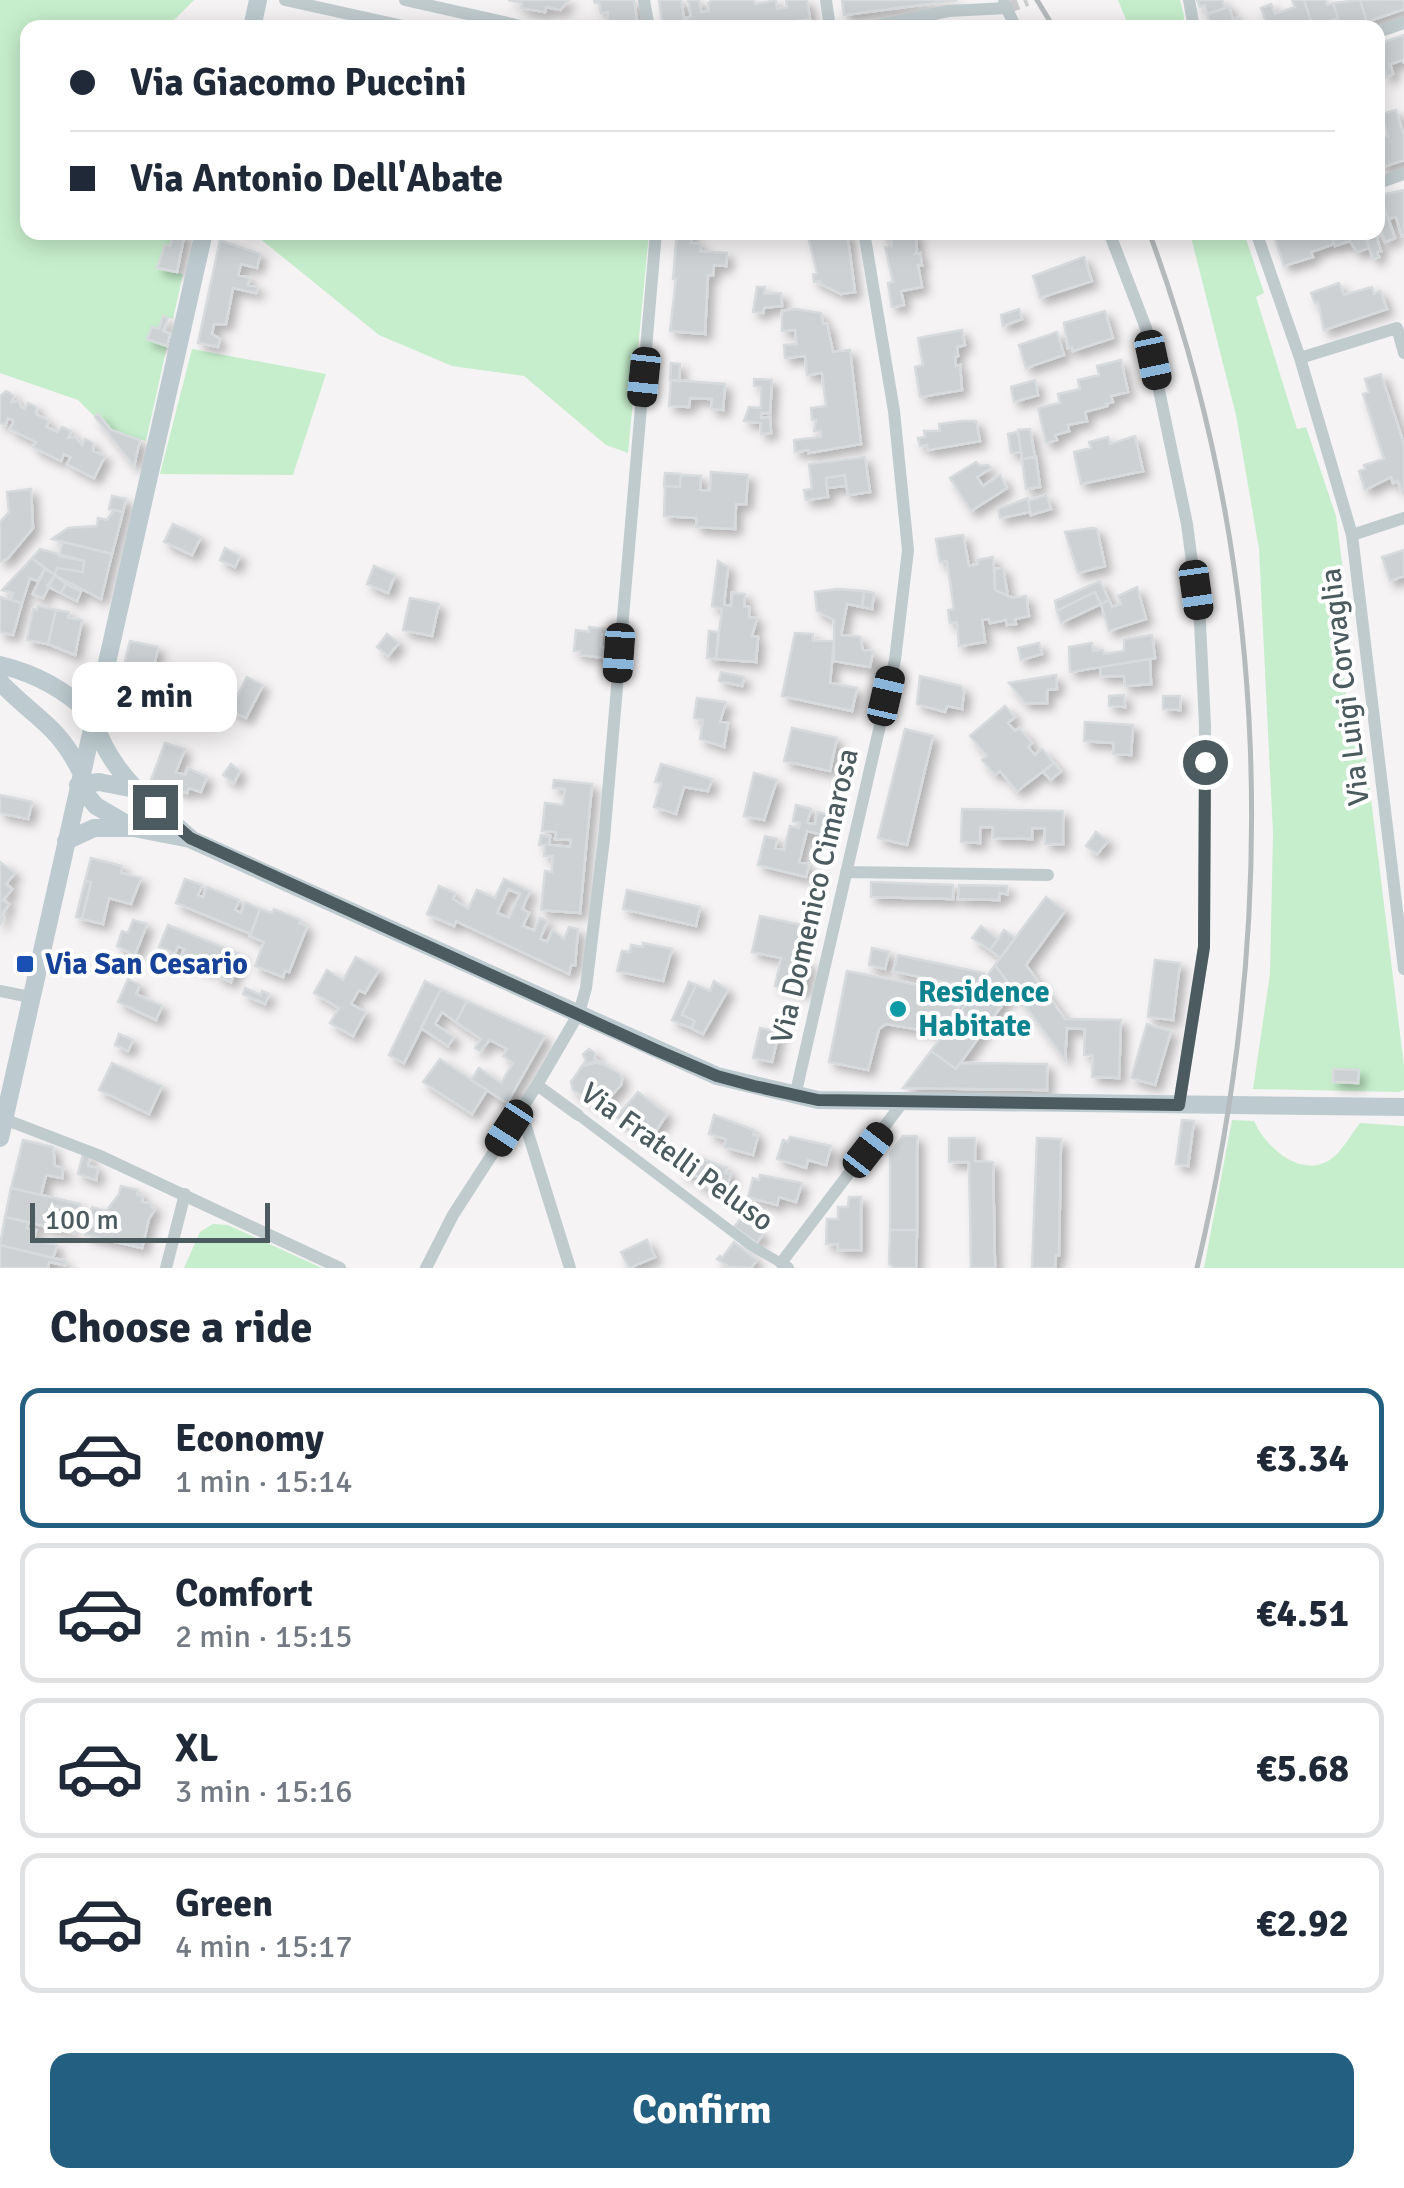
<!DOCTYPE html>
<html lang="en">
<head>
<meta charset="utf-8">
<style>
  :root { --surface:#fff; --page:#f2f2f3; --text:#1f2937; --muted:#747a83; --line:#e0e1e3; --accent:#235f80 }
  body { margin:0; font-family:Signika,sans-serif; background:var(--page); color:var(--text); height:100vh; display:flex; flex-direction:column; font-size:38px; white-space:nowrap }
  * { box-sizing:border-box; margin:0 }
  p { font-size:32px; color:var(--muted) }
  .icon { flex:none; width:55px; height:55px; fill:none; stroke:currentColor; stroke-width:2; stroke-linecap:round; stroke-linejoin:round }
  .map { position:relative; height:1268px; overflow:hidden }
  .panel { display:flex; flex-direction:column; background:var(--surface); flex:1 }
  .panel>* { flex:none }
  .hud { position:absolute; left:20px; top:20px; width:1365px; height:220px; border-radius:20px; box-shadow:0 5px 25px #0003; display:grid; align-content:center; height:220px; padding:0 50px; background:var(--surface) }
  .scale { position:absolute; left:30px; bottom:25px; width:240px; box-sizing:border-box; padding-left:10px; border:5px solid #4c5b5f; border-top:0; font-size:28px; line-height:35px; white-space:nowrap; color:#4c5b5f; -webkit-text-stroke:8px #fff; paint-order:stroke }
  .end { position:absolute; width:45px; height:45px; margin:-22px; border:12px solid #4c5b5f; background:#fff; box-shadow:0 0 0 5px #fff }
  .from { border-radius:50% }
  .bubble { position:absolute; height:70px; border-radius:20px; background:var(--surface); box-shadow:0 5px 25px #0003; font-size:32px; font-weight:700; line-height:70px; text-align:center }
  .car { position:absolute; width:30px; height:60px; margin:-30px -15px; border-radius:12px; box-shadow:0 0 8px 2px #0007; background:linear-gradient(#222 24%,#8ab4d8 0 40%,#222 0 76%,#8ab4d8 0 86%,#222 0) }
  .hud b { display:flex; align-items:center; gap:35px; height:95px; font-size:38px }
  .hud b+b { border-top:2px solid var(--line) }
  .hud i { width:25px; height:25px; background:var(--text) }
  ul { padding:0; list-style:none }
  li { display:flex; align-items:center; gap:30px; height:140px; margin:0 20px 15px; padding:0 30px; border:5px solid var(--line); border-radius:20px }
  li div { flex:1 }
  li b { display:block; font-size:38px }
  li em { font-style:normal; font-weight:700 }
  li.current { border-color:var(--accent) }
  li>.icon { width:90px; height:90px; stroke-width:1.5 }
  h2 { padding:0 50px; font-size:45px; line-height:120px }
  .button { display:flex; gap:20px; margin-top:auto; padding:20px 50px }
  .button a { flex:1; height:115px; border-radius:20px; background:var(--accent); color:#fff; font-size:40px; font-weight:700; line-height:115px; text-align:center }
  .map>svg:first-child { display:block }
  .green { fill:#c6eecc }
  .building { fill:#cdd1d4; stroke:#d7dbdd; stroke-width:2.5; fill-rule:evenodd; filter:url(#shadow) }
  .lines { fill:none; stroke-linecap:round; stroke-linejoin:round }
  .minor-tunnel { stroke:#cbcdcf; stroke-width:12; stroke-dasharray:12 6; stroke-linecap:butt }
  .pedestrian { stroke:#c0cbce; stroke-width:10 }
  .minor { stroke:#c0cbce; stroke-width:12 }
  .secondary { stroke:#bdcbd0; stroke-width:18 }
  .rail { stroke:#b5babc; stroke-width:5 }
  .route { stroke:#4c5b5f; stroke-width:12 }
  .transit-dot { fill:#1a4fb4; stroke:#fff; stroke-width:4 }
  .culture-dot { fill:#0f9aa8; stroke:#fff; stroke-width:4 }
  .labels { text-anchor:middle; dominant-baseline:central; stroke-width:8; stroke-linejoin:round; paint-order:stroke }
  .street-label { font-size:30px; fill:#4c5b5f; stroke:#fff }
  .transit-label { font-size:30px; font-weight:bold; fill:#164399; stroke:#fff; text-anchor:start }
  .culture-label { font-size:30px; font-weight:bold; fill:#0d838f; stroke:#fff; text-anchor:start }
</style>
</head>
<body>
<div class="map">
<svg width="1404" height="1268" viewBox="0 0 1404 1268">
  <defs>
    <filter id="shadow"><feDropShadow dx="6" dy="6" stdDeviation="5" flood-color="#0004"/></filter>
  </defs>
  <rect width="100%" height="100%" fill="#f5f3f4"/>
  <path class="green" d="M0,0H194L167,27L28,28V232L167,233L166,237L172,238L170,246L165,245L158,268L183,274L173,319L163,316L159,329L152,327L148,338L167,346L146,441L111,430L98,415L95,417L78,400L0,373Z
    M1118,0H1180L1184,16L1183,27H1129Z
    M260,232L649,233L628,453L606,445L524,376L452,366L379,335L258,237Z
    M1190,233H1244L1264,293L1256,297L1297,429L1306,427L1336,516L1349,617L1337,619L1352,743L1364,742L1404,1066V1090L1399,1092L1253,1089L1270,974L1273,833L1259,549L1236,415Z
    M192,349L326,374L293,475L160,474Z
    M1232,1120L1254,1121C1267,1150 1306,1183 1336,1155C1345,1146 1352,1133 1360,1123L1404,1126V1268H1204Z
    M213,1224L228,1225L322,1268H184L200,1232Z"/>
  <path class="building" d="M508,0H569L560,10L546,7L545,12L521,8L522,3Z
    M594,0H634L638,28H608V12L601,13L599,3H595Z
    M659,0H681L685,24H688L687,17L691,16L688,0H699L701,12L709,11L708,3L712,0H754L755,4L776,0L777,9L787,8L786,0H807L810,19L752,28H663Z
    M842,0H958L844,15Z
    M1197,0H1222L1225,8L1207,14L1205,5L1200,7Z
    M1292,0H1304L1313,28H1268L1261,8L1271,4L1275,14L1295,7Z
    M1304,0H1326L1327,5L1333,3L1338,18L1313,27Z
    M1360,0H1404V9L1367,22Z
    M1360,0L1367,22L1341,28L1333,3Z
    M1229,7L1233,20L1237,18L1236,28H1212L1207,14Z
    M1404,35V63L1403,60L1390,64L1393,74L1386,77L1378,44Z
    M1396,110L1404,136V160L1380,168L1378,130L1380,138L1388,136L1381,114Z
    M1404,190V236H1402L1396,217L1388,219L1381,195Z
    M1381,198L1395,238L1385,242L1378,220V199Z
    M167,232H185L177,272L157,268L165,245L170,246L172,238L166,237Z
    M677,232H692L691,243L701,244L700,251L727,253L726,266L714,265L713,275H708L705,334L670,331L676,279H673Z
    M814,232H847L855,292L841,294L819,283L820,281L814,282L813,274L817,273L808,236H814Z
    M883,232H915L917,250L915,254L920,253L922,265H918L922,287L901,291L904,305L892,307L888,283L893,282L885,247L892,246L891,237L883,238Z
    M1273,232H1330L1334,244L1311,252L1313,257L1284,266Z
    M1330,232H1364L1369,248L1357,252L1350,241L1335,246Z
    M1364,232H1375L1381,251L1377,252L1379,257L1373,259Z
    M220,240L260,254L257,268L241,264L238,275L250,278L248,285L258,287L256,293L233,288L226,324H214L212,334L220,339L218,347L198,343Z
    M1084,257L1092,281L1040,298L1033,276Z
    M1339,283L1344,295L1372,287L1374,294L1380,291L1387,309L1324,330L1318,302L1315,303L1311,293Z
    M757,287H765L764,294L781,293L782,306L764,308L763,313L753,312Z
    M795,309L821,313L823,324H827L833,352L850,350L861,444L809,453V450L795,452L794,440L821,437V431H814L816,420H812L811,408L826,406L822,373L807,375L805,356L785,358L784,345L797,344L795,330L782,331V311Z
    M1019,309L1022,319L1003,326L1001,315Z
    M1105,311L1113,338L1073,351L1072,347L1068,348L1064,323Z
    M163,316L168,318L163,331L170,334L167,346L147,339L152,327L159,329Z
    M962,330L965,345L957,347L958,356L955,357L956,366L960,365L962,390L920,397L915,367L923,365L918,338Z
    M1057,332L1064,355L1026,368L1019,345Z
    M1121,360L1128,392L1111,396L1113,402L1106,404L1107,406L1085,412L1087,421L1068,425L1069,431L1055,435L1057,440L1046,443L1038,408L1060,403L1058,394L1080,389L1078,380L1099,375L1097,366Z
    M671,363L680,364L679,381L670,380Z
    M1381,374L1404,444V489L1401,490L1398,481L1393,483L1391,477L1365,490L1359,471L1365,469L1364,465L1384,459L1363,394L1369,392L1365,379Z
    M754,379L772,380L770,413H761V418L770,417L771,433L761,434V423L744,421L749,407L761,408V387L754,386Z
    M671,380L725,384L723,410L711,409L712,399L690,398L689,407L669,406Z
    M1035,380L1038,395L1014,402L1011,387Z
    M6,391L14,396L11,402L18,401L21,407L25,409L28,403L36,407V414L49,421L46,427L57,432L62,427L71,431L68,438L75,437L82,445L85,439L93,443V451L105,456L94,478L67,464L71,457L64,454L61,461L33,447L36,442L10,429L14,421L8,418L5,425L0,423V396Z
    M98,414L111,430L140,440L134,466L95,417Z
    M962,421H976L980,441L928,450L927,445L920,446L918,438L925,437L924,431H940L939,424Z
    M1030,429L1035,457L1022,459L1018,430Z
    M1018,432L1021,452L1011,453L1008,434Z
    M1135,436L1143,471L1081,484L1074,452L1091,448L1089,442L1108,437L1110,444Z
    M865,457L870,492L848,495L845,475L826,478L828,497L806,500L804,490L812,489L809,464Z
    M1036,457L1040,487L1026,489L1022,459Z
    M976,462L980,466L988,465L991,468L977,477L983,486L1000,475L1007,488L971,511L950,478Z
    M711,472L748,475L746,504H736L735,529L696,527L697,518L664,516L665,486L680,487L681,475L701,476L700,490L710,491Z
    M665,473L681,474L680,487L664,486Z
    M845,475L846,486L827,488L826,478Z
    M31,489L33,528L8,558L0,562V522L9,512L7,492Z
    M1046,495L1051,509L1031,515L1028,501Z
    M112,496L126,499L123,512L109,509Z
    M1028,498L1030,512L1000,518L998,509Z
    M114,510L123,512L112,554L52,539L68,528L97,526L98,518L107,520Z
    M173,524L201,537L192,555L164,542Z
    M1092,528L1097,529L1105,566L1078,573L1065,532Z
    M963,535L969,566L978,564L977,560L993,557L995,590L1013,598L1026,596L1029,616L1015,619L1016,624L1007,625L1006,620L990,623L989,619L982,620L985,642L959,646L957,622L950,623L948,610L954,609L947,561L940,562L936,539Z
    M63,542L112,554L101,599L55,575L57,568L83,572L84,561L59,556Z
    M225,548L240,556L235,567L220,560Z
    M40,549L84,561L83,572L57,568L55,575L32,558Z
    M1404,550V576L1390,581L1382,557Z
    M32,558L45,569L37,581L30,578L22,603L11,600L13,593L2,590Z
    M718,561L728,567L724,605L731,606L732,593L745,594L744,606L749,607V617L757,618L752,636L758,637L756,662L716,659L722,609L712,606Z
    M374,566L395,575L388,593L367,584Z
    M1003,568L1008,596L995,590V569Z
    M45,569L55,575L43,598L33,594Z
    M55,575L66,584L61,593L47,586Z
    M1100,581L1109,600L1101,604L1095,592L1057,611L1055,601Z
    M66,584L81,591L77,601L61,593Z
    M1137,587L1146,619L1109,631L1101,604L1109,600L1112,607L1121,604L1118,596Z
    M837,589L864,591L862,607L847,604L841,635L860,637L863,650L873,651L870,667L834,661V620L817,611L815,592Z
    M864,591L874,593L872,609L862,607Z
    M1095,592L1101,604L1061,623L1057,611Z
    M0,597L22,603L13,635L0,632Z
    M410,598L439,604L432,636L403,630Z
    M38,606L56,610L48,644L27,640L33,609L37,610Z
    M56,610L69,612L68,618L82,620L75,655L48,644Z
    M589,627L608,629L607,635L602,634L601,647L606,648L605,658L580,655V651H574L576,630L589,632Z
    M709,631L718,632L716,659L707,658Z
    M795,633L813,634V641H834L830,683L857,688L852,711L782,696Z
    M387,634L399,643L388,656L377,647Z
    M1152,635L1155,658L1070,672L1069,647L1092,643L1093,651L1103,650L1104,654L1124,651V639Z
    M130,641L158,647L152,677L142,675L135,688L119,684Z
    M1039,643L1042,654L1021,660L1018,648Z
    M1150,659L1151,684L1125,686L1124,676H1101L1100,667Z
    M721,672L744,677L742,686L719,681Z
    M1056,675L1057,689L1047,690V703H1025L1009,683Z
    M920,676L961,686L964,692L962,709L947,706L945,712L917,704Z
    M247,677L263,685L246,718L230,710Z
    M1124,695L1125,707L1109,706V696Z
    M1163,696H1180V710L1163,709Z
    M697,698L726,702L720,722L728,723L724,747L700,739L703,720L694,718Z
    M1005,706L1015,717L1008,723L1015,731L1019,728L1032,743L1028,747L1035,755L1042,749L1054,763L1017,791L1000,771L995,775L982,760L987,756L970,736Z
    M1085,722L1133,725L1131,755L1113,754L1114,743L1084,741Z
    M792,728L837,738L830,771L784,761Z
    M905,729L933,736L907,845L878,838Z
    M165,743L185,749L176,772L185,775L188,768L207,777L201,792L189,788L187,793L151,780Z
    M1054,763L1061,771L1051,780L1043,772Z
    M231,764L240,771L234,783L223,775Z
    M661,764L712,779L708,791L684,787L676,814L654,807L661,783L655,782Z
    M754,773L777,780L764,820L744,816Z
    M554,780L592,784L580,913L541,910L545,871L552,872L553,856H544L545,845H539L541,835L550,836L549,845L570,847L571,840L555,839L556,832L542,831L545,803L563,805L565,789L553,788Z
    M0,795L32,802L28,819L0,813Z
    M796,805L811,809L807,823L815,824L817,812L829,815L824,835L807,831L799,862L809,864L806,877L758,865L765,836L777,839L775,848L784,850L790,826L799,828L800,823L793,821Z
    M962,809L1063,811V844H1045V828H1032V839L993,838V827H980V843L961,842Z
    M1096,832L1108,841L1097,854L1086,846Z
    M91,858L122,866L121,873L141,878L131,904L109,898L103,924L82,919L91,882L85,881Z
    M0,862L15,873L6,884L12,889L3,900L9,904L1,915L4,918L0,924Z
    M185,879L202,885L198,895L203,897L207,887L239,900L235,910L241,913L245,902L260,909L251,934L176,903Z
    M504,879L530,891L522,909L529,913L523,926L534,931L540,918L547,921L540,939L547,942L553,930L564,939L569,927L578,929L575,965H571L569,974L456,921L454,926L427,914L439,886L455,893L453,899L468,909L477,890L495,898ZM508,889L520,894L509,918L497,913Z
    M85,881L91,882L82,919L76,917Z
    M871,882L953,885V899L871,897Z
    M959,885L1007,886V894L999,893V900L958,899Z
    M627,890L700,907L696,926L623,909Z
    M1046,897L1065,911L1026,965L1065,1019L1121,1020L1119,1078L1092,1077L1093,1055H1084L1085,1029L1067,1028L1065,1060L995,965Z
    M260,909L272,913L274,909L301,920L299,923L307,927L289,972L285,971L283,977L255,966L264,942L250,936Z
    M760,916L806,926L798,961L810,963L803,992L775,986L781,958L752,952Z
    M133,920L147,924L135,955L117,946L122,931L128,933Z
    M168,925L242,955L231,982L216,975L221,963L215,961L211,971L180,959L184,949L178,946L175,954L159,947Z
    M981,926L998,939L990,950L972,938Z
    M1004,930L1015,938L1000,958L990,950Z
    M643,943L672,949L663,981L617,971L622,951L630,952L631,945L643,947Z
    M872,948L889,952L885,969L869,965Z
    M898,955L984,973L972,988L893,971Z
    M356,957L379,970L365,993L359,990L351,1004L366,1012L353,1036L330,1023L339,1008L314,993L327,970L343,980Z
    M1155,960L1180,963L1173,1020L1148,1017Z
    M995,965L1013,990L956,1069L931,1051Z
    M847,971L968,995L939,1033L886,1024L879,1029L868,1070L829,1062Z
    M128,979L140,985L136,994L162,1006L156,1020L118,1002Z
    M425,981L441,989L404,1063L389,1055Z
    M714,981L728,990L703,1034L691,1028L695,1021L682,1015L696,985L710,991Z
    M689,982L696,985L682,1015L695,1021L691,1028L672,1020Z
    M245,988L261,995L262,991L269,994L265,1004L243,994Z
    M441,989L467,1001L456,1022L442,1012L435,1024L454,1037L448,1046L421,1028Z
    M467,1001L545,1036L507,1103L471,1080L479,1068L501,1083L513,1063L503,1056L507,1049L490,1040L480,1051L475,1048L481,1039L456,1022Z
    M1147,1024L1171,1031L1155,1085L1131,1078Z
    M760,1028L779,1032L772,1062L753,1058Z
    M119,1034L133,1040L128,1051L115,1045Z
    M589,1049L595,1053L594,1059L607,1065L593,1062L582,1066L586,1061L583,1054Z
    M931,1051L956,1069L960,1063L1047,1064V1090L903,1088Z
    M440,1059L487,1090L472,1114L423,1082Z
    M599,1062L620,1074L622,1079L621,1085L600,1108L573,1090L571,1082L582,1066Z
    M112,1063L162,1086L149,1114L99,1090Z
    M1333,1069L1359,1070L1358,1083L1333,1082Z
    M638,1092L667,1114L649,1142L616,1117Z
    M714,1115L754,1130L753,1135L758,1136L753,1155L724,1147L726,1139L709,1134Z
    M1182,1120L1194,1121L1188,1166L1176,1164Z
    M903,1136H917V1230H890V1154Z
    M790,1137L831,1146L826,1165L808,1160L806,1168L777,1159L783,1140L788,1142Z
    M949,1138H975V1161L993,1162L995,1268H971L969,1162H949Z
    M1037,1138L1061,1139L1059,1255H1056L1055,1268H1032Z
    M23,1140L53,1147L55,1166L63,1168L62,1178L46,1175L41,1195L11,1188Z
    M687,1153L727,1168L725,1172L731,1174L725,1193L697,1184L699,1177L681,1172Z
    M83,1154L90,1155L88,1166L98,1168L96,1180L78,1174Z
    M760,1175L802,1183L796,1202L779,1197L777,1205L748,1197L753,1178L759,1180Z
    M121,1186L138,1190L137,1195L143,1196L142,1202L152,1204L151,1207L155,1209L149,1219L142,1248L85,1235L87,1225L112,1230L113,1223L89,1218L92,1207L106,1211L119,1194Z
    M11,1188L80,1204L78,1212L56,1206L53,1217L60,1219L58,1225L74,1229L73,1233L5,1217Z
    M849,1197H861V1250H838V1244H826L827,1219H838V1207H848Z
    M5,1217L28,1222L27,1228L36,1230L34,1240L57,1245L53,1258L0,1245Z
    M741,1218L763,1234L757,1243L734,1227Z
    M890,1230H917L916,1268H895L889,1264Z
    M647,1240L655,1257L629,1268L621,1252Z
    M734,1242L757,1260L751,1268L729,1267L717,1259L720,1256L722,1258Z
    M0,1245L66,1261L65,1265L49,1262L48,1268H0Z"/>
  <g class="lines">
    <path class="minor-tunnel" d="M1007,8L1027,0"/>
    <path class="pedestrian" d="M578,1115L750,1245L781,1263"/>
    <path class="minor" d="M285,0L412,28
      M405,0L530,28
      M644,0L649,28
      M826,0L830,28
      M1189,0L1194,28
      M1004,3L1016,28
      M866,28L949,11L1007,8
      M1378,32L1404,23
      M1378,183L1404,174
      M1109,232L1146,328L1187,524L1200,623L1205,725L1204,947L1179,1105
      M1256,232L1300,358L1352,535L1404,969
      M1300,358L1397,328L1404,353
      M1352,535L1404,518
      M846,872L1048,875
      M0,991L30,997
      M537,1085L578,1115
      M795,1096L895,660L908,550L894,411L864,232
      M521,1111L570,1268
      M4,1119L98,1155L340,1268
      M166,1268L185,1194
      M426,1268L453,1215L537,1085L579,1013L586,988L604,839L656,232
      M788,1268L781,1263L903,1102"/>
    <path class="secondary" d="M252,28L258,0
      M0,665C37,674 65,690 93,716
      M0,682C34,718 57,723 81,772
      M94,721C111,775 150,802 190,838
      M78,785L96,806L132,827
      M78,785L99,782L135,789
      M66,841L94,828H134L190,839L717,1076L818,1100L1404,1107
      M0,1138L204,232"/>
    <path class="rail" d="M1037,0L1054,28
      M1149,232C1273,567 1279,923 1197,1268"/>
  </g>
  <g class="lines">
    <path class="route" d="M155,807L190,838L656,1050L717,1076L754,1086L818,1100L1179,1105L1204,947L1205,762"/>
  </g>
  <rect class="transit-dot" x="15" y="954" width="20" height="20" rx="5"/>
  <circle class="culture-dot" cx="898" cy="1009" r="10"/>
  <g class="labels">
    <g class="street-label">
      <text transform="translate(1345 687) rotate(-97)">Via Luigi Corvaglia</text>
      <text transform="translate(815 896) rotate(-77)">Via Domenico Cimarosa</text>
      <text transform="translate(677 1157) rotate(36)">Via Fratelli Peluso</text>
    </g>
    <g class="transit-label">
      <text x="45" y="964">Via San Cesario</text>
    </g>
    <g class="culture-label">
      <text x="918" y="992">Residence<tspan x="918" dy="34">Habitate</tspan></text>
    </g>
  </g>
</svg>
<div class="scale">100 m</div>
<i class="end from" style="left:1205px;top:762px"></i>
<i class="end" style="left:155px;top:807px"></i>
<div class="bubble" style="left:72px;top:662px;width:165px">2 min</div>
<i class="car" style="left:1153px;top:360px;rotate:168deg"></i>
<i class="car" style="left:644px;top:377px;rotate:186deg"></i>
<i class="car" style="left:1196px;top:590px;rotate:172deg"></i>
<i class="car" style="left:619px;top:653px;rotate:184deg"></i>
<i class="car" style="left:886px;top:696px;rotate:13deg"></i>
<i class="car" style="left:509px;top:1128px;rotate:213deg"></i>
<i class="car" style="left:868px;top:1150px;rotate:38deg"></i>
<div class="hud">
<b><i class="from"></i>Via Giacomo Puccini</b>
<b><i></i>Via Antonio Dell'Abate</b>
</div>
</div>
<section class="panel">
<h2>Choose a ride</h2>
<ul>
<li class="current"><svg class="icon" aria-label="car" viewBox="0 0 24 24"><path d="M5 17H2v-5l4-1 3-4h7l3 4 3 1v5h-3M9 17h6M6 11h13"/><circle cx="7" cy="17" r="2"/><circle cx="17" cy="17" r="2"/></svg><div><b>Economy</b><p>1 min · 15:14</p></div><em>€3.34</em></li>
<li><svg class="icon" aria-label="car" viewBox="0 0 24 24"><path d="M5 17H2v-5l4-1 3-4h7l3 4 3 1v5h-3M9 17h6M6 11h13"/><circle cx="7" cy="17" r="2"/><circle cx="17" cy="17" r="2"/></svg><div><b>Comfort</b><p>2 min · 15:15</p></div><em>€4.51</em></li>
<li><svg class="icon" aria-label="car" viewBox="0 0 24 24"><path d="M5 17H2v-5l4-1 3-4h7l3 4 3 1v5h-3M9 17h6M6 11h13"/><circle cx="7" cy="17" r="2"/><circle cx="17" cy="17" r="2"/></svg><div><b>XL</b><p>3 min · 15:16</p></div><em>€5.68</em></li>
<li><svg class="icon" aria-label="car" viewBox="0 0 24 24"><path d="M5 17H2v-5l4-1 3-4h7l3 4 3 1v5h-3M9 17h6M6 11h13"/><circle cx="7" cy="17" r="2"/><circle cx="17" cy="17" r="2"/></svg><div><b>Green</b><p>4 min · 15:17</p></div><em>€2.92</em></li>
</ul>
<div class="button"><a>Confirm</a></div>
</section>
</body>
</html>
